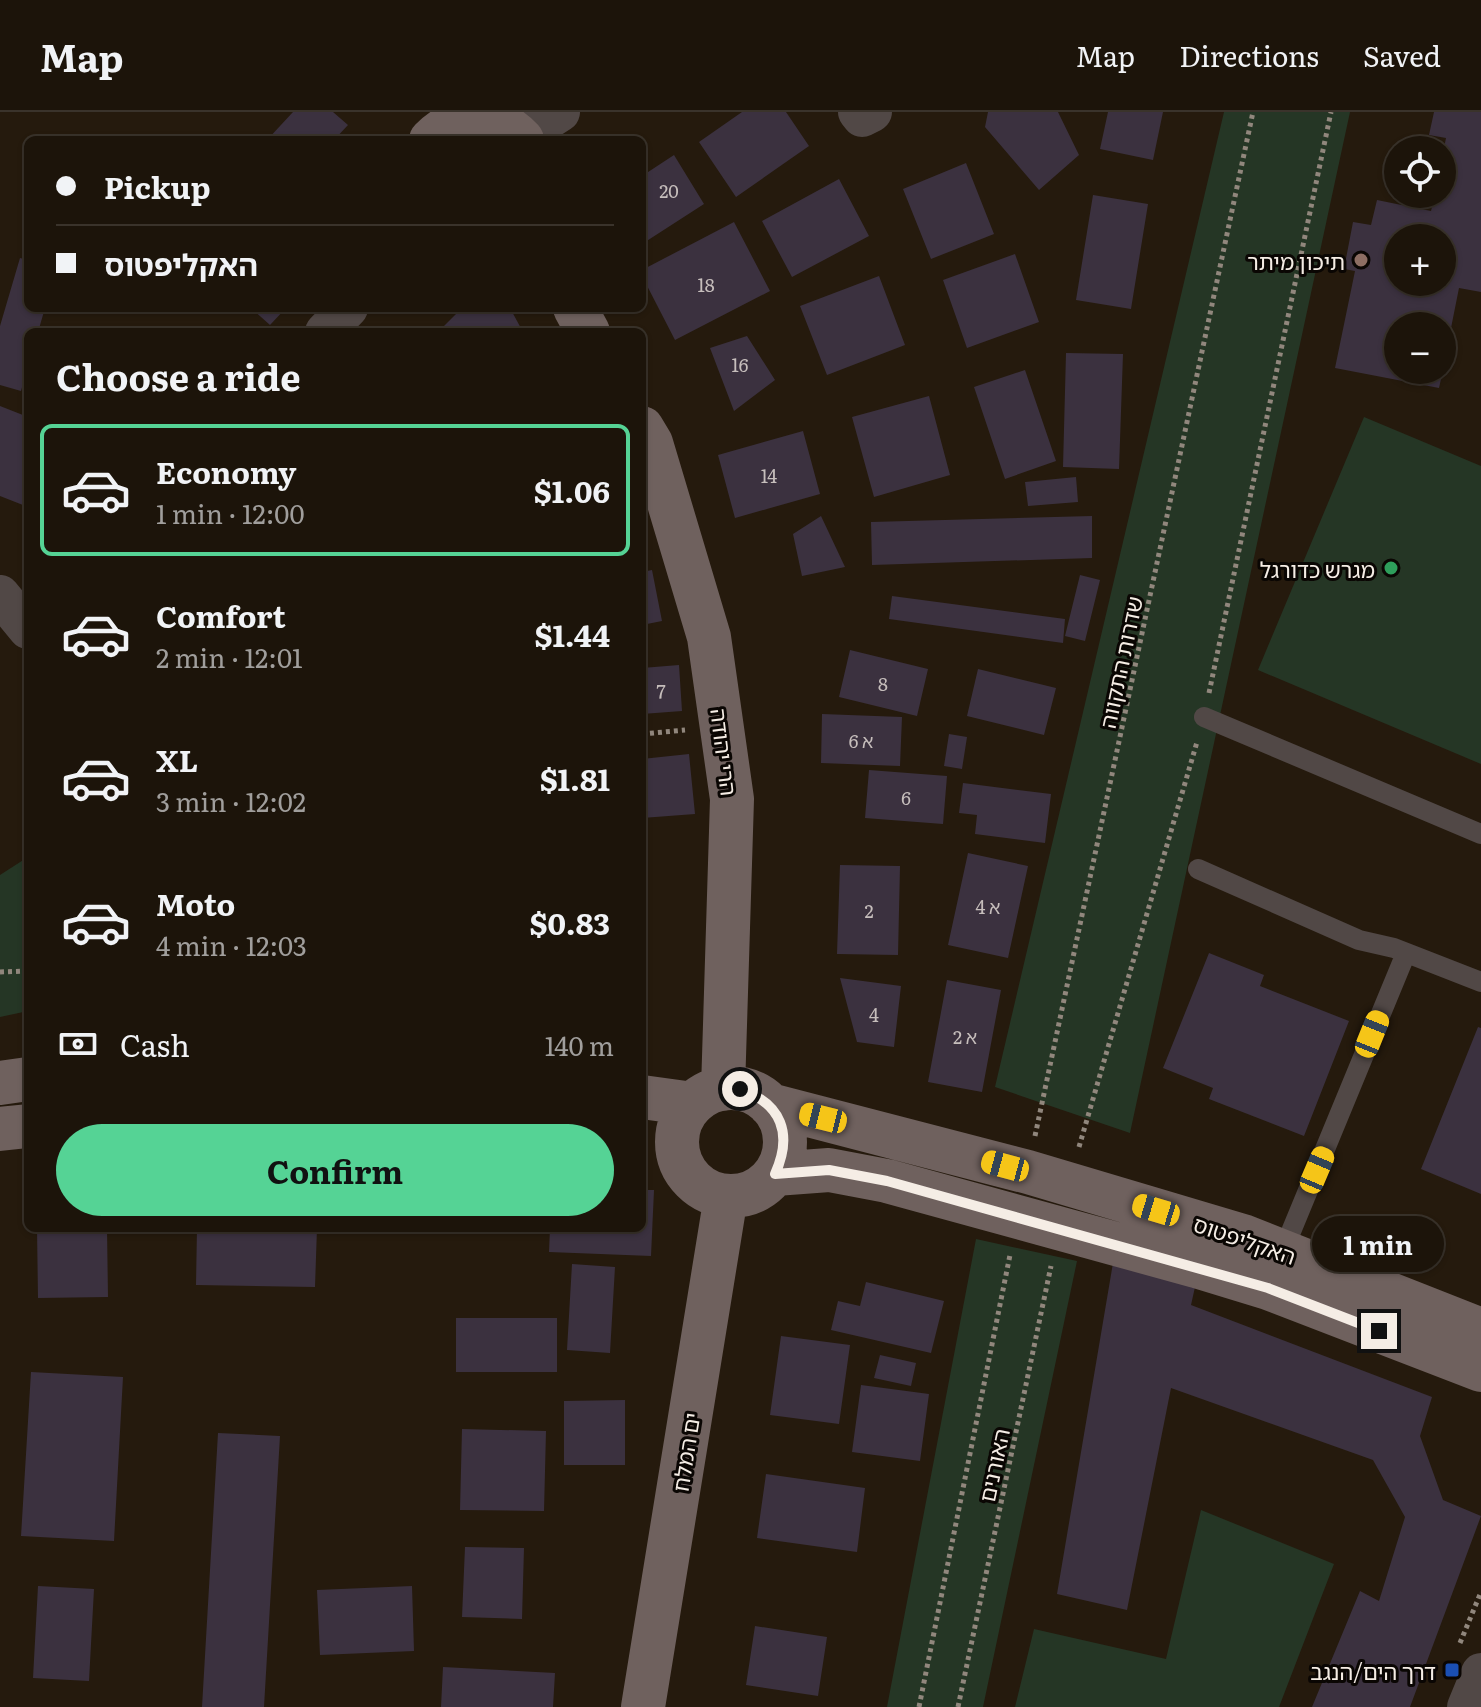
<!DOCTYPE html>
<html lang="en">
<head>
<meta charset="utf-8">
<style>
  :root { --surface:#1c140a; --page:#251d13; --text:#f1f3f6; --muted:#a09e9c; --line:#3a332b; --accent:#55d395 }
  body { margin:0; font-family:Literata,"Noto Sans Hebrew",serif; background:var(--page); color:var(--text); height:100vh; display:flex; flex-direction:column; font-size:30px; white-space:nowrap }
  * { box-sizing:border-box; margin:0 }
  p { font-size:26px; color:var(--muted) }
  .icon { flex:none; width:44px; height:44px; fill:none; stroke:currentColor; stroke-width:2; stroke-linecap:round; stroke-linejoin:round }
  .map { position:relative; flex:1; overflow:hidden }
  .side { position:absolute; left:24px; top:216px; width:622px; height:904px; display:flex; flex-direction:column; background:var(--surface); border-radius:12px; box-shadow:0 2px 6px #0004,0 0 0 2px var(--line) }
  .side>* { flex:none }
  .banner { position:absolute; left:24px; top:24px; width:622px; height:176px; border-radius:12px; box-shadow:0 2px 6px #0004,0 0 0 2px var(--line); display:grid; align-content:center; height:176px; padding:0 32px; background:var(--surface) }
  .controls { position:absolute; left:1384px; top:24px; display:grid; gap:16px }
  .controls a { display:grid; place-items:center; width:72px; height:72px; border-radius:50%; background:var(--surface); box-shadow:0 2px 6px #0004,0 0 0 2px var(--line); font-size:40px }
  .end { position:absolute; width:36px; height:36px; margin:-18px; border:10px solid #f5ede5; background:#111; box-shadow:0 0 0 4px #111 }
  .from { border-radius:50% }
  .bubble { position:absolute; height:56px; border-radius:28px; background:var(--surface); box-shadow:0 2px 6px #0004,0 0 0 2px var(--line); font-size:26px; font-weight:700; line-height:56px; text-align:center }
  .car { position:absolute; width:24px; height:48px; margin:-24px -12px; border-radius:10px; box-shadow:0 0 6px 2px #0007; background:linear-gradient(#f5c518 24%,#345 0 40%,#f5c518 0 76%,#345 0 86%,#f5c518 0) }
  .banner b { display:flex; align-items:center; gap:28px; height:76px; font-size:30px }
  .banner b+b { border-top:2px solid var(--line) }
  .banner i { width:20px; height:20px; background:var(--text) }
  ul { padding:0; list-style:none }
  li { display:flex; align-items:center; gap:24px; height:132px; margin:0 16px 12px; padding:0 16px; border:4px solid transparent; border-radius:12px }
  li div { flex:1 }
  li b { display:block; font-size:30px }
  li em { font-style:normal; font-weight:700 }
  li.active { border-color:var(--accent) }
  li>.icon { width:72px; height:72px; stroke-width:1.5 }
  h2 { padding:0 32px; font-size:36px; line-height:96px }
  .pay { display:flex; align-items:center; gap:20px; height:88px; padding:0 32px; font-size:30px }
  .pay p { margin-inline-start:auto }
  .primary-button { display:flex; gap:16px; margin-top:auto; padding:16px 32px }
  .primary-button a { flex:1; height:92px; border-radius:48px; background:var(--accent); color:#111; font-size:32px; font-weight:700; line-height:92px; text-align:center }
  header { display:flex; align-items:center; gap:48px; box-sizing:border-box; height:112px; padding:0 40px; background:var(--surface); border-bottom:2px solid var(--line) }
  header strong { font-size:38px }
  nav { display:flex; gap:44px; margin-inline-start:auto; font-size:28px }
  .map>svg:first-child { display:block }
  .green { fill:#253625 }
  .building { fill:#3b313f; fill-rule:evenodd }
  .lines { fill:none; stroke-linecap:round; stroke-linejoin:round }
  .path { stroke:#91877d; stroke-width:5; stroke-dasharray:4 4; stroke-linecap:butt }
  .lane { stroke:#514846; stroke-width:20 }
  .street { stroke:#514846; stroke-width:40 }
  .secondary { stroke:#6f615e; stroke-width:44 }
  .route { stroke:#f5ede5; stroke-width:10 }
  .education-dot { fill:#8d6e63; stroke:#0a0603; stroke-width:3 }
  .leisure-dot { fill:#2e9e5b; stroke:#0a0603; stroke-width:3 }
  .transit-dot { fill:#1a4fb4; stroke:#0a0603; stroke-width:3 }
  .labels { text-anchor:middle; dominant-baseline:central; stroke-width:6; stroke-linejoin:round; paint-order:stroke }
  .number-label { font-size:18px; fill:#c6bebc }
  .poi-label { font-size:22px; fill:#f5ede5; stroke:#0a0603; text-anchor:end }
  .street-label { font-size:22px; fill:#f5ede5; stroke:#0a0603 }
</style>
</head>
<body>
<header>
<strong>Map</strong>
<nav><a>Map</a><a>Directions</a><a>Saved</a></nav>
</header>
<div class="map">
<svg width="1481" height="1595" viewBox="0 0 1481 1595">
  <rect width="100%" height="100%" fill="#251a0d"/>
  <path class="green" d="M1224,0H1350L1130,1021L995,975Z
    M1364,305L1481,354V652L1258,558Z
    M28,745V899L0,905V763Z
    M976,1127L1077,1149L983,1595H887Z
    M1201,1398L1334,1452L1279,1595H1015L1034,1517L1166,1547Z"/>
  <path class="building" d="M293,0H333L348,13L334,28H267Z
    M742,0H786L809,34L736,85L699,30Z
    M988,0H1058L1079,43L1039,78L985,15Z
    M1108,0H1163L1153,48L1100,37Z
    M1434,0H1481V180L1459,176L1443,256L1442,214H1398V258H1443L1439,276L1335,256L1355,159L1344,157L1353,110L1371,113L1377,88L1431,99L1435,82H1442V46L1446,26L1429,23ZM1398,126H1442V170H1398Z
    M674,43L704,92L642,132V64Z
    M966,51L994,122L931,147L903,77Z
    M839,67L869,124L792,165L762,109Z
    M1093,83L1148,92L1131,197L1076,188Z
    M734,110L770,179L675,228L642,164V158Z
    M1015,142L1039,210L967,236L943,168Z
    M20,146L28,148V196H45L38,220H28V254L21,279L0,273V214Z
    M879,164L905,233L827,263L800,194Z
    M251,196H286L270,213Z
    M462,196H510L523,220H446L443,215Z
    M747,224L775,268L734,299L710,236Z
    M1066,241L1123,242L1119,357L1063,355Z
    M1025,258L1056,349L1005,367L974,275Z
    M929,284L950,363L874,385L852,305Z
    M0,294L28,305V395L0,384Z
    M803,319L820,382L735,406L718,343Z
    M1076,365L1078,390L1028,394L1025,370Z
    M821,404L845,455L802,464L793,422Z
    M1092,404V446L872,453L871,410Z
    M652,458L662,509L642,513V460Z
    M1080,463L1100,468L1085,529L1065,524Z
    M892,484L1065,507L1063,531L889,507Z
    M850,538L928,557L917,604L839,585Z
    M679,553L682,599L642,602V556Z
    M978,557L1056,576L1044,623L967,604Z
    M822,602L902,605L900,654L821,651Z
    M949,622L967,625L962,657L944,654Z
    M689,642L695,702L642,706V647Z
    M869,658L947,664L943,712L865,706Z
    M963,671L1051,682L1045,731L975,722L977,703L959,701Z
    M968,741L1028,754L1008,846L948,833Z
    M840,753L900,754L898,843L837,842Z
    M1209,841L1264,863L1260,874L1349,909L1304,1024L1209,987L1213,976L1163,956Z
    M840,866L901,874L894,935L857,930Z
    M947,868L1001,878L982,980L928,970Z
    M1478,915L1481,916V1082L1421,1057Z
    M642,1078H654L651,1144L549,1140L550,1116H642Z
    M37,1116H107L108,1185L38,1186Z
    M197,1116H317L315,1175L196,1173Z
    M1114,1145L1197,1166L1191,1193L1432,1285L1420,1324L1443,1388L1481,1404L1410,1595H1312L1360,1479L1379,1489L1405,1405L1373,1348L1171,1276L1127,1498L1057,1482Z
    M572,1152L615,1155L610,1241L567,1238Z
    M866,1170L944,1189L931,1241L831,1218L838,1189L860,1194Z
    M456,1206H557V1260H456Z
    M781,1224L850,1233L839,1312L770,1303Z
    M880,1243L916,1251L911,1274L874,1266Z
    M31,1260L123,1265L114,1429L21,1424Z
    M861,1273L929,1282L920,1349L852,1340Z
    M625,1288V1353H564V1289Z
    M462,1317L546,1319L544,1399L460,1398Z
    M218,1321L280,1324L264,1595H202Z
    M766,1362L865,1376L857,1440L757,1426Z
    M465,1435L524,1436L522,1507L462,1505Z
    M38,1474L94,1477L89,1569L33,1566Z
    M412,1474L414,1539L320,1543L317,1478Z
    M755,1514L827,1525L818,1584L746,1573Z
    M443,1555L555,1561L553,1595H441Z"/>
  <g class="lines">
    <path class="path" d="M1209,581L1331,0
      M642,622L685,618
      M0,860L28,859
      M1035,1024L1253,0
      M1079,1035L1197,630
      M1460,1531L1481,1480
      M919,1595L1010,1143
      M958,1595L1051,1154"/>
    <path class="lane" d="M1204,605L1481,722
      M1198,757L1359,828L1394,836L1481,870
      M1283,1139L1406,841"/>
    <path class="street" d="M858,0L862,5L872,0
      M521,25L560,0
      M325,220L348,196
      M0,483L28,517
      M1467,1595L1481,1561"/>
    <path class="secondary" d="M431,28C458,1 496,0 522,28
      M575,196L588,220
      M642,316L651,331L709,525L732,687L723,977
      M0,971L28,967
      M677 1030a54 54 0 1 1 108 0a54 54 0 1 1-108 0Z
      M642,985L693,992
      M770,993L1028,1060L1243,1124L1481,1218
      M0,1017L28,1014
      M775,1062L829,1058L887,1069L1196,1154L1268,1176L1481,1258
      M643,1595L726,1084"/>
  </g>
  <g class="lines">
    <path class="route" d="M740,977C782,992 793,1022 775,1062L829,1058L887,1069L1268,1176L1379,1219"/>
  </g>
  <circle class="education-dot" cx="1361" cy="148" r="8"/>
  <circle class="leisure-dot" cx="1391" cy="456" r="8"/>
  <rect class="transit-dot" x="1444" y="1550" width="16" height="16" rx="4"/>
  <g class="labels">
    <g class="number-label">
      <text x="669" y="78">20</text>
      <text x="706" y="172">18</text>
      <text x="740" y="252">16</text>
      <text x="769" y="363">14</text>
      <text x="883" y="571">8</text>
      <text x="661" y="578">7</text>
      <text x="861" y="628">6 א</text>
      <text x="906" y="685">6</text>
      <text x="988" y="794">4 א</text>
      <text x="869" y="798">2</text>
      <text x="874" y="902">4</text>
      <text x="965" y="924">2 א</text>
    </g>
    <g class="poi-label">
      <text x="1345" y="148">תיכון מיתר</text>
      <text x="1375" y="456">מגרש כדורגל</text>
      <text x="1436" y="1558">דרך הים/הנגב</text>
    </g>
    <g class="street-label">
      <text transform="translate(1120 550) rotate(-78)">שדרות התקווה</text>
      <text transform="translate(725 640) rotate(83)">הרי יהודה</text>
      <text transform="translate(1245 1127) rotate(19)">האקליפטוס</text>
      <text transform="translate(685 1340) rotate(-81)">ים המלח</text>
      <text transform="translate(993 1353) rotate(-78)">האורנים</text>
    </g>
  </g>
</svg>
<div class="controls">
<a><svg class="icon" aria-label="locate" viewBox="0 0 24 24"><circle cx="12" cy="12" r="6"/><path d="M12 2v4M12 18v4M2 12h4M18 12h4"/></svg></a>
<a>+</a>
<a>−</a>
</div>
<i class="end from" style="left:740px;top:977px"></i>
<i class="end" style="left:1379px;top:1219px"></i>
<div class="bubble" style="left:1312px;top:1104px;width:132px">1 min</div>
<i class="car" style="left:1372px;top:922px;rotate:22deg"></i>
<i class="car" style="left:823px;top:1006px;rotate:284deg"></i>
<i class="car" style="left:1005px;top:1054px;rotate:285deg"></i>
<i class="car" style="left:1317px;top:1058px;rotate:23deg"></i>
<i class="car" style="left:1156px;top:1098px;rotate:287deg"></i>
<div class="banner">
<b><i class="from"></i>Pickup</b>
<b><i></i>האקליפטוס</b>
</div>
<section class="side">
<h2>Choose a ride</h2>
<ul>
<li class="active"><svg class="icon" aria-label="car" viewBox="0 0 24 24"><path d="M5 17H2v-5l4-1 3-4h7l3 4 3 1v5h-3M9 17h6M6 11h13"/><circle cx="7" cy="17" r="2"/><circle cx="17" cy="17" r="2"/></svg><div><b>Economy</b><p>1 min · 12:00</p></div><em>$1.06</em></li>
<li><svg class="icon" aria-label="car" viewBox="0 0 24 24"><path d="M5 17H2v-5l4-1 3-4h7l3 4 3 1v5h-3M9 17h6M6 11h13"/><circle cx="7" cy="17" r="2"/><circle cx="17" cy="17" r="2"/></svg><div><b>Comfort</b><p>2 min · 12:01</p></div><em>$1.44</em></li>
<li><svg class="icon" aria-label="car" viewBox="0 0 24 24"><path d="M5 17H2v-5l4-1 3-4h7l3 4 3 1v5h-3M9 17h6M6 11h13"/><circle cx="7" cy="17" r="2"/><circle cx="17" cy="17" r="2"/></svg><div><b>XL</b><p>3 min · 12:02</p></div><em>$1.81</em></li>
<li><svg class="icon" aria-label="car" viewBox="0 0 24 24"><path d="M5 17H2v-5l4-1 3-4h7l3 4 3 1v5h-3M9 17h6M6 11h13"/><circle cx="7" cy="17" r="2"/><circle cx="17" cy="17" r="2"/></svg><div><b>Moto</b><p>4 min · 12:03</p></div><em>$0.83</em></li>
</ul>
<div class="pay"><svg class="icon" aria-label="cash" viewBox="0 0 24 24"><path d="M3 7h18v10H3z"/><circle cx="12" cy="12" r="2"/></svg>Cash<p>140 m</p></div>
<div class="primary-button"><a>Confirm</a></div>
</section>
</div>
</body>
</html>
